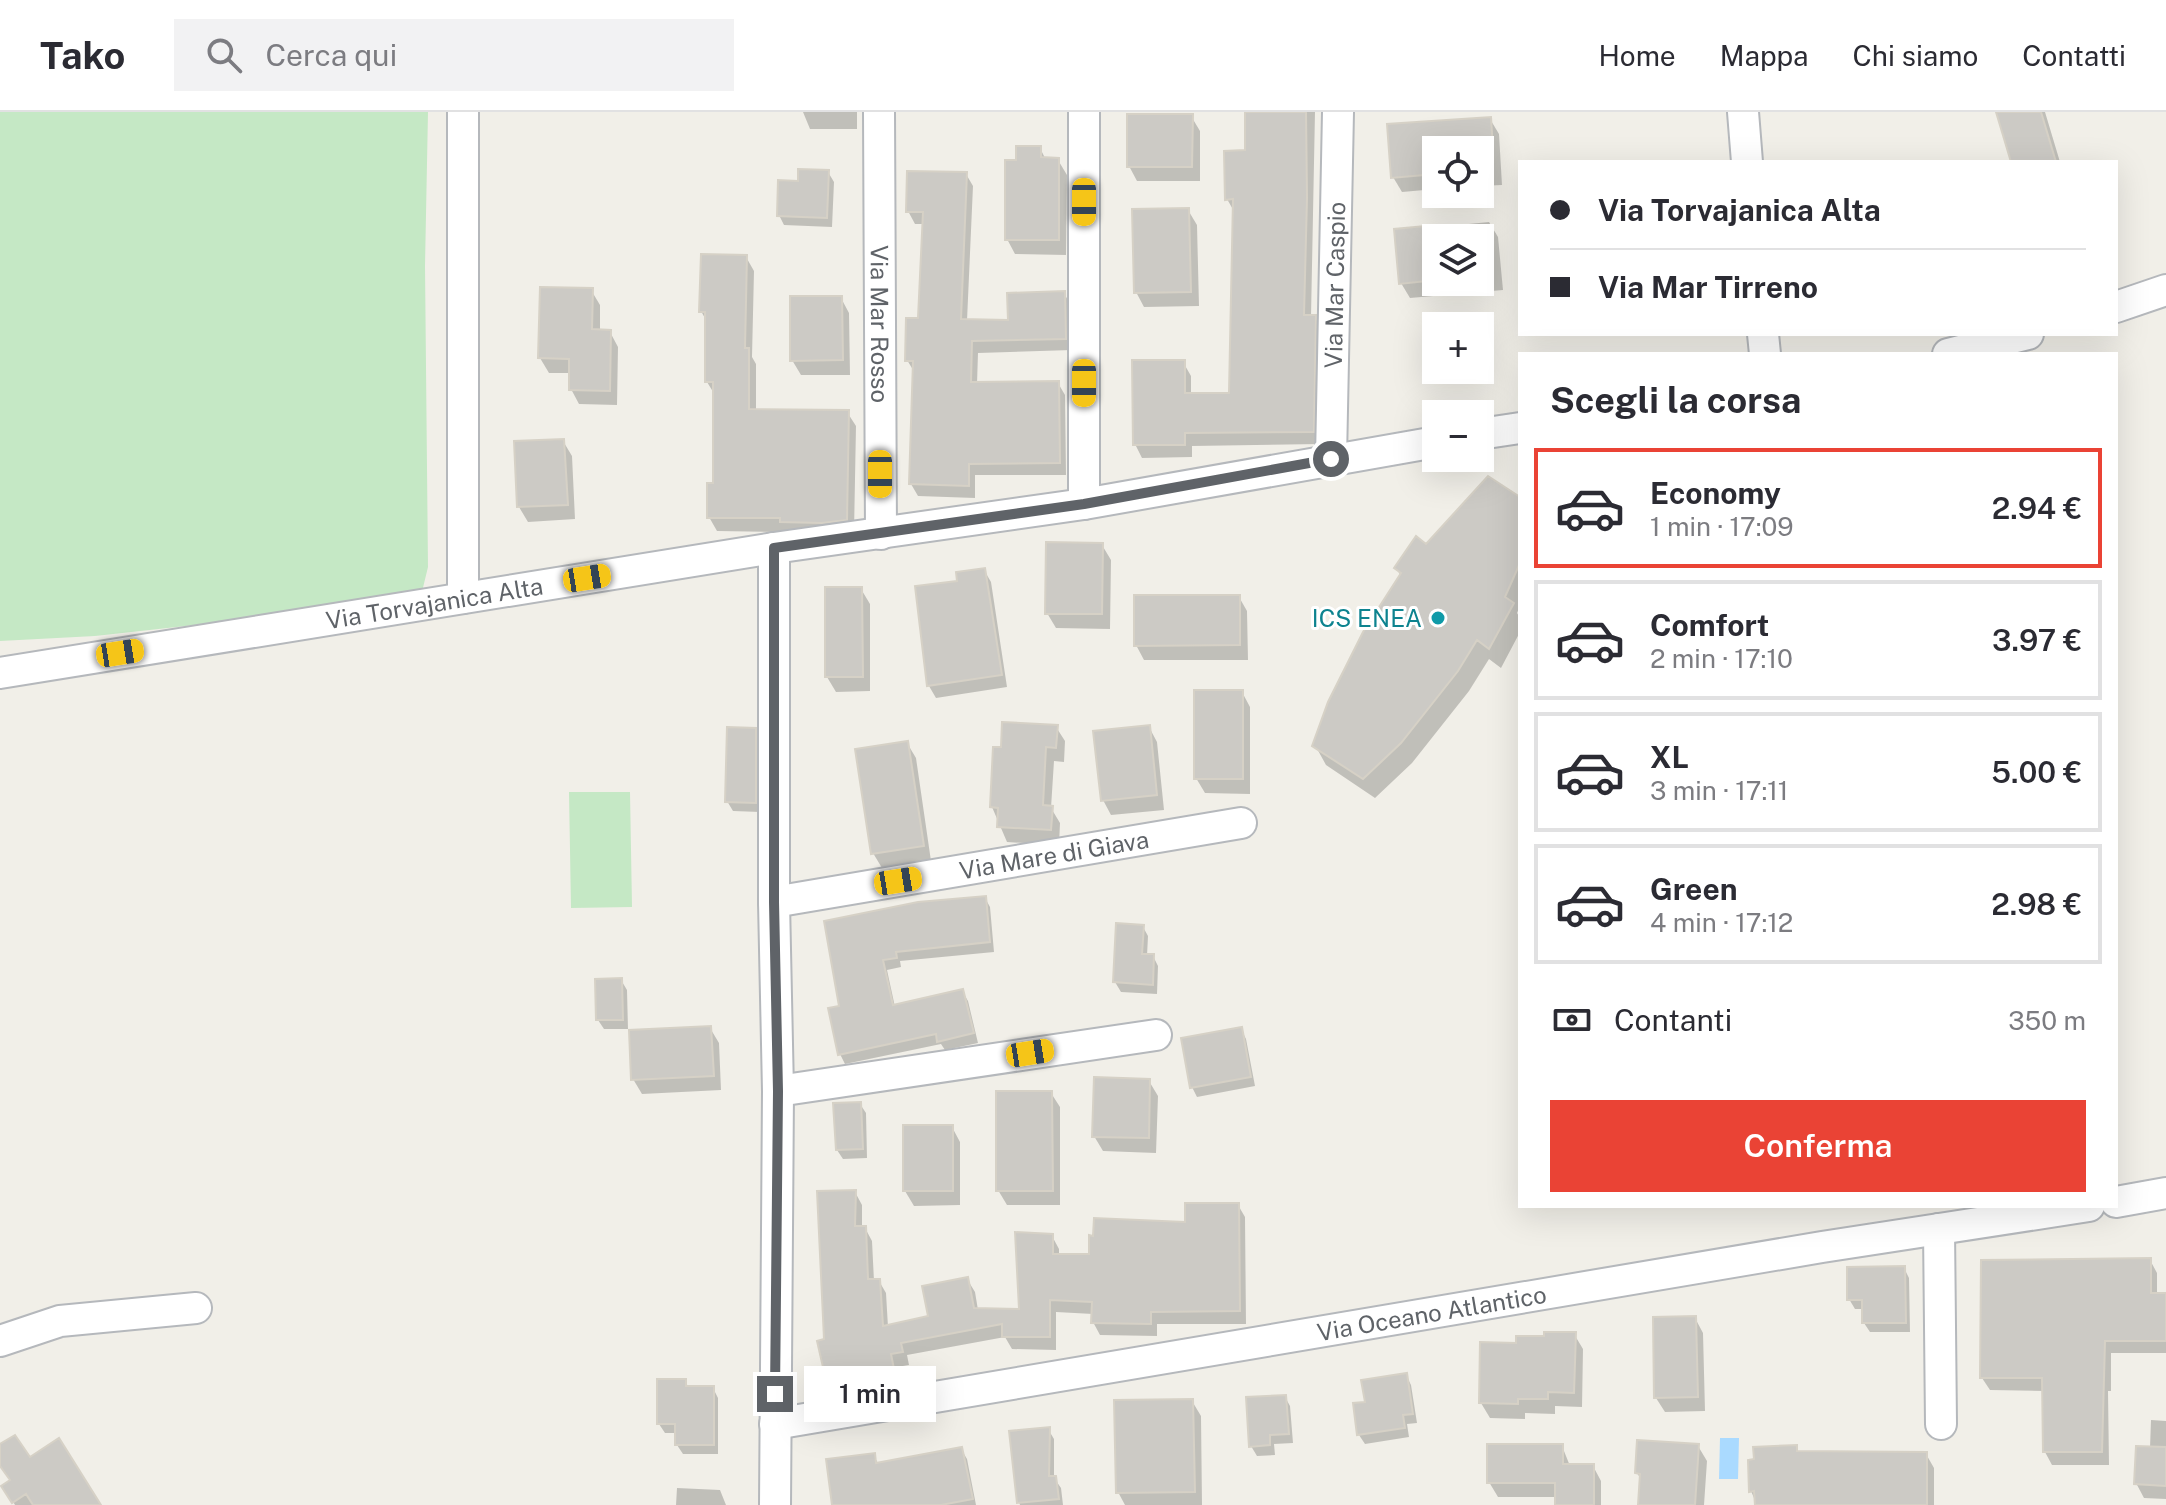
<!DOCTYPE html>
<html lang="it">
<head>
<meta charset="utf-8">
<style>
  :root { --surface:#fff; --page:#f2f2f3; --text:#2b2b33; --muted:#7c7c81; --line:#e1e1e2; --accent:#ea4335 }
  body { margin:0; font-family:"Public Sans",sans-serif; background:var(--page); color:var(--text); height:100vh; display:flex; flex-direction:column; font-size:30px; white-space:nowrap }
  * { box-sizing:border-box; margin:0 }
  p { font-size:26px; color:var(--muted) }
  .icon { flex:none; width:44px; height:44px; fill:none; stroke:currentColor; stroke-width:2; stroke-linecap:round; stroke-linejoin:round }
  .map { position:relative; flex:1; overflow:hidden }
  .details { position:absolute; left:1518px; top:240px; width:600px; height:856px; display:flex; flex-direction:column; background:var(--surface); border-radius:0px; box-shadow:0 8px 32px #0002 }
  .details>* { flex:none }
  .top-card { position:absolute; left:1518px; top:48px; width:600px; height:176px; border-radius:0px; box-shadow:0 8px 32px #0002; display:grid; align-content:center; height:176px; padding:0 32px; background:var(--surface) }
  .controls { position:absolute; left:1422px; top:24px; display:grid; gap:16px }
  .controls a { display:grid; place-items:center; width:72px; height:72px; border-radius:0px; background:var(--surface); box-shadow:0 8px 32px #0002; font-size:40px }
  .end { position:absolute; width:36px; height:36px; margin:-18px; border:10px solid #5f6368; background:#fff; box-shadow:0 0 0 4px #fff }
  .from { border-radius:50% }
  .bubble { position:absolute; height:56px; border-radius:0px; background:var(--surface); box-shadow:0 8px 32px #0002; font-size:26px; font-weight:600; line-height:56px; text-align:center }
  .car { position:absolute; width:24px; height:48px; margin:-24px -12px; border-radius:10px; box-shadow:0 0 6px 2px #0007; background:linear-gradient(#f5c518 24%,#345 0 40%,#f5c518 0 76%,#345 0 86%,#f5c518 0) }
  .top-card b { display:flex; align-items:center; gap:28px; height:76px; font-size:30px }
  .top-card b+b { border-top:2px solid var(--line) }
  .top-card i { width:20px; height:20px; background:var(--text) }
  ul { padding:0; list-style:none }
  li { display:flex; align-items:center; gap:24px; height:120px; margin:0 16px 12px; padding:0 16px; border:4px solid var(--line); border-radius:0px }
  li div { flex:1 }
  li b { display:block; font-size:30px }
  li em { font-style:normal; font-weight:600 }
  li.selected { border-color:var(--accent) }
  li>.icon { width:72px; height:72px; stroke-width:1.5 }
  h2 { padding:0 32px; font-size:36px; line-height:96px }
  .pay { display:flex; align-items:center; gap:20px; height:88px; padding:0 32px; font-size:30px }
  .pay p { margin-inline-start:auto }
  .button { display:flex; gap:16px; margin-top:auto; padding:16px 32px }
  .button a { flex:1; height:92px; border-radius:0px; background:var(--accent); color:#fff; font-size:32px; font-weight:600; line-height:92px; text-align:center }
  header { display:flex; align-items:center; gap:48px; box-sizing:border-box; height:112px; padding:0 40px; background:var(--surface); border-bottom:2px solid var(--line) }
  header strong { font-size:38px }
  nav { display:flex; gap:44px; margin-inline-start:auto; font-size:28px }
  .search { width:560px; height:72px; background:var(--page); display:flex; align-items:center; gap:20px; box-sizing:border-box; padding:0 28px; border-radius:0px; color:var(--muted); font-size:30px }
  .map>svg:first-child { display:block }
  .green { fill:#c5e8c5 }
  .water { fill:#aadaff }
  .shadow { fill:#0003; fill-rule:evenodd }
  .building { fill:#cccac5; stroke:#d6d1c6; stroke-width:2 }
  .lines { fill:none; stroke-linecap:round; stroke-linejoin:round }
  .minor-casing { stroke:#b5b8bc; stroke-width:34 }
  .minor { stroke:#fff; stroke-width:30 }
  .route { stroke:#5f6368; stroke-width:10 }
  .culture-dot { fill:#0f9aa8; stroke:#fff; stroke-width:3 }
  .labels { text-anchor:middle; dominant-baseline:central; stroke-width:6; stroke-linejoin:round; paint-order:stroke }
  .street-label { font-size:24px; fill:#5f6368; stroke:#fff }
  .culture-label { font-size:24px; fill:#0d838f; stroke:#fff; text-anchor:end }
</style>
</head>
<body>
<header>
<strong>Tako</strong>
<div class="search"><svg class="icon" aria-label="search" viewBox="0 0 24 24"><circle cx="10" cy="10" r="6"/><path d="M15 15l6 6"/></svg>Cerca qui</div>
<nav><a>Home</a><a>Mappa</a><a>Chi siamo</a><a>Contatti</a></nav>
</header>
<div class="map">
<svg width="2166" height="1393" viewBox="0 0 2166 1393">
  <rect width="100%" height="100%" fill="#f1efe8"/>
  <path class="green" d="M0,0H428L425,154L428,455L420,488L95,524L0,529Z
    M569,680H630L632,795L571,796Z"/>
  <path class="water" d="M1720,1326H1739L1738,1367H1719Z"/>
  <path class="shadow" d="M803,0H857V17H810Z
    M1247,0H1315L1311,205H1315L1322,218L1320,332L1192,334V345L1142,346L1135,332L1183,250L1191,264V283H1231L1235,101L1227,87L1247,40Z
    M1998,0H2045L2060,50H2013Z
    M1191,4L1200,19V69H1137L1129,54Z
    M1490,7L1499,22L1502,73L1480,74V38H1436V77L1402,80L1393,65L1390,14Z
    M1040,36L1046,48H1058L1067,63L1066,143L1015,142L1007,127L1018,50Z
    M828,60L834,70L832,115L784,113L779,103L800,71Z
    M966,62L973,74L967,209L1010,210L1064,181L1071,194L1072,238L978,241L977,272L1058,271L1065,283L1066,363H975V386L918,384L911,372L915,261L907,248L920,208L924,112H915L908,99Z
    M1188,98L1197,113L1199,194L1144,195L1136,180Z
    M1489,110L1498,125L1503,178L1410,186L1401,171L1397,119ZM1436,126H1480V170H1436Z
    M746,145L754,159L752,245L756,252V299L847,300L856,314L854,421L717,419L709,405L715,373V283L707,270V210L701,199Z
    M591,178L600,193V219L610,220L618,235L617,293L579,292L571,277V261H549L540,246Z
    M841,186L849,201L850,263H801L792,248Z
    M563,329L572,344L575,407L528,410L519,395Z
    M1520,388V494L1517,501L1520,506V520L1501,556L1489,547L1469,579L1412,651L1375,686L1326,653L1315,633L1401,464L1396,456L1427,434Z
    M1102,433L1111,448L1110,517L1056,516L1047,501Z
    M984,458L991,470L1007,575L936,586L929,574L917,476L959,471Z
    M861,477L870,492V579L836,580L827,565Z
    M1239,485L1247,499L1248,548H1144L1136,533Z
    M1242,580L1250,595V682L1205,681L1196,666Z
    M1056,615L1065,629L1064,650L1054,649L1051,696L1060,711L1059,733L1007,730L992,695L1003,637Z
    M1149,615L1157,630L1164,698L1111,703L1103,688Z
    M755,618L760,627V700L733,699L727,689Z
    M907,631L916,646L931,749L882,756L873,741Z
    M985,786L990,795L994,840L900,849L901,855L887,858L895,895L962,879L968,889L978,931L945,938L941,932L845,952L840,942L841,896L919,792Z
    M1143,815L1148,824L1147,844H1153L1158,854L1157,882L1121,880L1115,870Z
    M621,868L627,878L628,917H604L598,908Z
    M710,916L719,931L721,978L642,982L633,967Z
    M1241,917L1246,927L1255,974L1197,985L1192,975Z
    M1149,969L1158,984L1156,1041L1103,1039L1094,1024Z
    M1051,981L1060,995V1093H1007L998,1078Z
    M860,992L866,1001L867,1046L843,1047L837,1038Z
    M952,1015L960,1030V1093L914,1094L905,1079Z
    M855,1080L862,1093V1116H865L872,1129L874,1169H879L886,1181L888,1215L930,1206L967,1167L975,1180L978,1198L1021,1199L1052,1124L1059,1137V1144H1090L1238,1093L1245,1105L1246,1212H1157V1224L1100,1223L1093,1210V1202L1056,1200V1238L1012,1237L1005,1225L907,1243L909,1253L897,1255L901,1274L837,1289L830,1276L826,1229Z
    M2150,1148L2157,1161V1183H2166V1241H2111V1279H2108L2109,1353H2052L2045,1340L2044,1279L1990,1278L1982,1266Z
    M1904,1156L1909,1166L1910,1220H1870L1864,1211V1197H1855L1849,1187Z
    M1695,1206L1703,1221L1705,1299L1665,1300L1656,1286Z
    M1574,1222L1583,1237L1582,1295L1555,1294V1302L1525,1301V1307L1490,1306L1481,1291L1518,1233Z
    M1406,1263L1411,1273L1417,1311L1407,1312L1409,1325L1365,1332L1359,1323L1367,1292Z
    M685,1269L689,1276H713L718,1286V1342H683L677,1333V1321H665L659,1312Z
    M1285,1285L1290,1294L1293,1331L1274,1332L1275,1343L1257,1344L1251,1334Z
    M1192,1289L1201,1304L1202,1393H1125L1118,1380Z
    M2151,1308L2166,1309V1387L2144,1386L2136,1371L2150,1336Z
    M1048,1317L1054,1327V1366L1061,1376L1063,1393H1020L1019,1390Z
    M1562,1334L1570,1354H1593L1601,1369V1393H1557V1385H1498L1489,1370Z
    M1698,1334L1707,1349L1704,1393H1640L1642,1369L1637,1361Z
    M0,1335L29,1348L99,1393H15L4,1375L12,1370L0,1351Z
    M1796,1335L1799,1341L1926,1342L1934,1356V1393H1757L1751,1379Z
    M961,1337L967,1347L976,1393H834L874,1344L879,1353Z
    M677,1376L720,1378L726,1393H676Z"/>
  <path class="building" d="M1245,0H1306L1307,86L1304,203H1316L1314,320L1185,321V333H1133L1132,248H1185V281H1229L1233,87L1225,88L1224,39L1245,38Z
    M1996,0H2041L2056,50H2011Z
    M1127,2H1193L1192,55H1127Z
    M1491,5L1493,38H1436V62L1391,66L1387,12Z
    M1016,34H1041V45L1059,46V128H1005V48H1016Z
    M798,57L829,58L827,106L777,104L778,68L798,69Z
    M907,59L967,60L961,207L1008,208L1007,181L1065,179L1066,227L972,229L971,270L1059,269L1060,351L969,352V374L909,372L913,249H905L906,206H918L923,100H906Z
    M1189,96L1191,180L1134,181L1132,97Z
    M1436,113V168L1399,172L1394,117Z
    M701,142L747,143L745,236H749V297L849,298L847,408L822,411L780,410V406H707V371H713V270H705V200H699Z
    M540,175L593,176L592,217L611,218L610,279L569,278V247L538,246Z
    M790,184H842L843,248L790,249Z
    M564,327L568,393L517,395L514,329Z
    M1488,364L1520,385V451L1505,485L1514,491L1489,537L1477,528L1458,559L1401,631L1363,667L1312,634L1328,590L1363,520L1401,461L1394,456L1416,424L1426,432Z
    M1046,430L1103,431L1102,502H1045Z
    M985,456L1002,563L927,574L915,474L957,469L956,460Z
    M825,475H862L863,565H825Z
    M1134,483H1240V533L1134,534Z
    M1194,578H1243V667H1194Z
    M1002,610L1058,613L1056,636L1046,635L1043,693L1053,694L1051,718L997,715L998,696L990,695L993,635H1001Z
    M1150,613L1157,683L1101,689L1093,619Z
    M727,615L756,616V691L725,690Z
    M908,629L924,734L871,742L855,637Z
    M986,784L990,830L896,840L897,846L883,848L893,893L963,877L974,921L937,930L936,922L838,943L828,896L839,894L824,809L918,790Z
    M1116,811L1144,813L1142,842H1154L1153,873L1113,870Z
    M622,866L623,908H596L595,867Z
    M711,914L714,964L631,968L629,918Z
    M1242,915L1251,965L1190,976L1181,926Z
    M1094,965L1150,967L1149,1026L1092,1025Z
    M996,979H1052L1053,1079H996Z
    M861,990L863,1037L836,1038L833,991Z
    M903,1013H953V1079H903Z
    M856,1078L855,1114H866L868,1167H880L883,1214L928,1204L922,1174L968,1165L974,1196L1019,1197L1015,1120L1053,1122V1142H1089V1123L1093,1124L1094,1106L1185,1110V1091H1239L1240,1199L1151,1200V1212L1091,1211L1092,1190L1050,1188V1225H1002V1212L901,1231L903,1240L891,1242L895,1262L828,1277L817,1229L824,1227L817,1079Z
    M2151,1146V1181H2166V1229H2105L2102,1340H2043L2042,1266H1980L1981,1148Z
    M1905,1154L1906,1211H1862V1188H1847V1155Z
    M1696,1204L1698,1285L1654,1286L1653,1205Z
    M1544,1220H1576L1574,1281L1548,1280V1287H1518V1292L1479,1291L1480,1230L1516,1231V1224H1544Z
    M1407,1261L1413,1302L1403,1303L1405,1316L1357,1323L1353,1291L1365,1290L1361,1268Z
    M657,1267H686V1274H714V1333H675V1312H657Z
    M1286,1283L1289,1322L1270,1323V1333L1249,1335L1246,1285Z
    M1193,1287L1195,1380L1116,1381L1114,1288Z
    M1050,1315L1049,1364H1056L1059,1387L1017,1391L1009,1319Z
    M15,1323L30,1345L59,1326L101,1393H33L26,1382L12,1391L1,1374L10,1368L0,1354V1332Z
    M1637,1328L1699,1332L1695,1393H1638L1640,1362L1635,1361Z
    M1487,1332H1563V1352H1594V1393H1555V1371H1487Z
    M1797,1333V1339L1927,1340V1393H1755L1754,1379L1749,1380L1748,1348L1754,1347L1753,1335Z
    M2136,1334L2166,1335V1374L2134,1372Z
    M962,1335L973,1387L941,1393H832L826,1347L875,1341L876,1351Z"/>
  <g class="lines">
    <defs>
      <g id="minor">
        <path id="s1" d="M879,0L881,422"/>
        <path d="M1743,0L1747,50"/>
        <path d="M2116,195L2166,178"/>
        <path d="M1763,222L1765,242"/>
        <path d="M1948,242L2028,222"/>
        <path d="M1480,322L1520,316"/>
        <path id="s2" d="M1331,347L1338,0"/>
        <path d="M1084,392V0"/>
        <path d="M774,436V790L778,979L775,1393"/>
        <path d="M463,486V0"/>
        <path id="s3" d="M0,561L774,436L1084,392L1436,330"/>
        <path id="s4" d="M774,790L1241,711"/>
        <path d="M778,979L1156,923"/>
        <path d="M2116,1090L2166,1081"/>
        <path d="M1939,1117L1941,1312"/>
        <path d="M0,1229L60,1209L196,1196"/>
        <path id="s5" d="M775,1312L1822,1135L2089,1094"/>
      </g>
    </defs>
    <use href="#minor" class="minor-casing"/>
    <use href="#minor" class="minor"/>
  </g>
  <g class="lines">
    <path class="route" d="M775,1282L778,979L774,790V436L1084,392L1331,347"/>
  </g>
  <circle class="culture-dot" cx="1438" cy="506" r="8"/>
  <g class="labels">
    <g class="street-label">
      <text stroke="none"><textPath href="#s2" startOffset="174">Via Mar Caspio</textPath></text>
      <text stroke="none"><textPath href="#s1" startOffset="212">Via Mar Rosso</textPath></text>
      <text stroke="none"><textPath href="#s3" startOffset="440">Via Torvajanica Alta</textPath></text>
      <text stroke="none"><textPath href="#s4" startOffset="284">Via Mare di Giava</textPath></text>
      <text stroke="none"><textPath href="#s5" startOffset="666">Via Oceano Atlantico</textPath></text>
    </g>
    <g class="culture-label">
      <text x="1422" y="506">ICS ENEA</text>
    </g>
  </g>
</svg>
<div class="controls">
<a><svg class="icon" aria-label="locate" viewBox="0 0 24 24"><circle cx="12" cy="12" r="6"/><path d="M12 2v4M12 18v4M2 12h4M18 12h4"/></svg></a>
<a><svg class="icon" aria-label="layers" viewBox="0 0 24 24"><path d="M12 4l9 5-9 5-9-5zM3 14l9 5 9-5"/></svg></a>
<a>+</a>
<a>−</a>
</div>
<i class="end from" style="left:1331px;top:347px"></i>
<i class="end" style="left:775px;top:1282px"></i>
<div class="bubble" style="left:804px;top:1254px;width:132px">1 min</div>
<i class="car" style="left:1084px;top:90px;rotate:180deg"></i>
<i class="car" style="left:1084px;top:271px;rotate:180deg"></i>
<i class="car" style="left:880px;top:362px;rotate:180deg"></i>
<i class="car" style="left:587px;top:466px;rotate:81deg"></i>
<i class="car" style="left:120px;top:541px;rotate:81deg"></i>
<i class="car" style="left:898px;top:769px;rotate:81deg"></i>
<i class="car" style="left:1030px;top:941px;rotate:81deg"></i>
<div class="top-card">
<b><i class="from"></i>Via Torvajanica Alta</b>
<b><i></i>Via Mar Tirreno</b>
</div>
<section class="details">
<h2>Scegli la corsa</h2>
<ul>
<li class="selected"><svg class="icon" aria-label="car" viewBox="0 0 24 24"><path d="M5 17H2v-5l4-1 3-4h7l3 4 3 1v5h-3M9 17h6M6 11h13"/><circle cx="7" cy="17" r="2"/><circle cx="17" cy="17" r="2"/></svg><div><b>Economy</b><p>1 min · 17:09</p></div><em>2.94 €</em></li>
<li><svg class="icon" aria-label="car" viewBox="0 0 24 24"><path d="M5 17H2v-5l4-1 3-4h7l3 4 3 1v5h-3M9 17h6M6 11h13"/><circle cx="7" cy="17" r="2"/><circle cx="17" cy="17" r="2"/></svg><div><b>Comfort</b><p>2 min · 17:10</p></div><em>3.97 €</em></li>
<li><svg class="icon" aria-label="car" viewBox="0 0 24 24"><path d="M5 17H2v-5l4-1 3-4h7l3 4 3 1v5h-3M9 17h6M6 11h13"/><circle cx="7" cy="17" r="2"/><circle cx="17" cy="17" r="2"/></svg><div><b>XL</b><p>3 min · 17:11</p></div><em>5.00 €</em></li>
<li><svg class="icon" aria-label="car" viewBox="0 0 24 24"><path d="M5 17H2v-5l4-1 3-4h7l3 4 3 1v5h-3M9 17h6M6 11h13"/><circle cx="7" cy="17" r="2"/><circle cx="17" cy="17" r="2"/></svg><div><b>Green</b><p>4 min · 17:12</p></div><em>2.98 €</em></li>
</ul>
<div class="pay"><svg class="icon" aria-label="cash" viewBox="0 0 24 24"><path d="M3 7h18v10H3z"/><circle cx="12" cy="12" r="2"/></svg>Contanti<p>350 m</p></div>
<div class="button"><a>Conferma</a></div>
</section>
</div>
</body>
</html>
